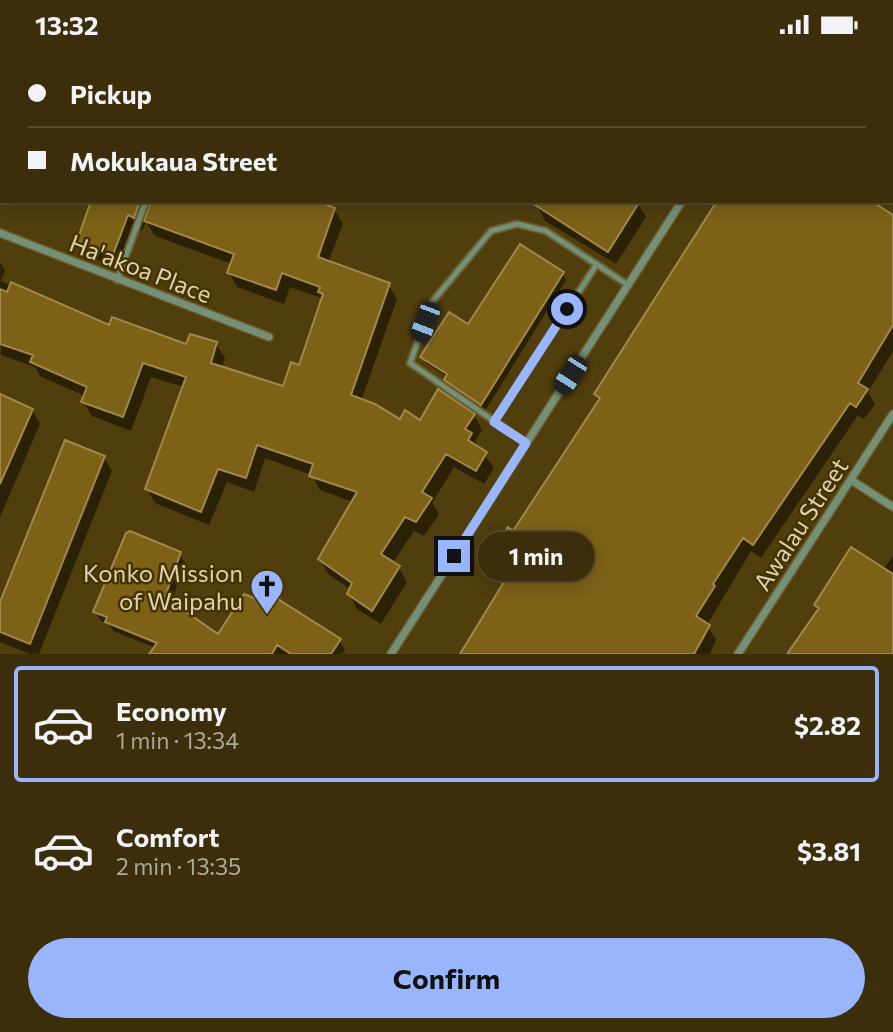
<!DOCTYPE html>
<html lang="en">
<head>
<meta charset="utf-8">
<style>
  :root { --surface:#3c2e0a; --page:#473a18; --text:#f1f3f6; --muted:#aca89c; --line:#554a2b; --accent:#99b5fd }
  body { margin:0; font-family:Commissioner,sans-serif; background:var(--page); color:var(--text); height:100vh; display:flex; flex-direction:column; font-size:26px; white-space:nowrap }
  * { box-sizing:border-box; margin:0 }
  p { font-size:23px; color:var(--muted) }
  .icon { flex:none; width:38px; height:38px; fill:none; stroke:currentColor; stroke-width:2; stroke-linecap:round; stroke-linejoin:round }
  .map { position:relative; height:605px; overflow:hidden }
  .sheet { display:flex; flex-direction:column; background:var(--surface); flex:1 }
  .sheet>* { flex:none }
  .guide { position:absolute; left:0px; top:0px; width:894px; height:154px; box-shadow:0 4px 18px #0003,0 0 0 2px var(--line); display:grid; align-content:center; height:154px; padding:0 28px; background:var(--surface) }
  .end { position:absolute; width:32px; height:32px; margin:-16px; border:9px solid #99b5fd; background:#111; box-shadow:0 0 0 4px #111 }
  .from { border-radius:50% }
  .bubble { position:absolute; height:49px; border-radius:24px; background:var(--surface); box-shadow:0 4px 18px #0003,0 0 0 2px var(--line); font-size:23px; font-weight:700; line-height:49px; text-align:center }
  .car { position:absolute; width:21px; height:42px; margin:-21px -10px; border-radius:9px; box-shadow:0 0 5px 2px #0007; background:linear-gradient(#222 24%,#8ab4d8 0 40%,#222 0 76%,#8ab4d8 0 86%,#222 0) }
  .guide b { display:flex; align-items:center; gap:24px; height:66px; font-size:26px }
  .guide b+b { border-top:2px solid var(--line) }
  .guide i { width:18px; height:18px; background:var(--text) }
  ul { padding:12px 0 0; list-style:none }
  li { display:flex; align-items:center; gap:21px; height:116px; margin:0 14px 10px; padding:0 14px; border:4px solid transparent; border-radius:7px }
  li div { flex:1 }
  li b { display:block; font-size:26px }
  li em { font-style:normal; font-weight:700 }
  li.active { border-color:var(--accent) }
  li>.icon { width:63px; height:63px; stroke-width:1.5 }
  .primary-button { display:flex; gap:14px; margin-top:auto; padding:14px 28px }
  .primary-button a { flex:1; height:80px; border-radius:42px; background:var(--accent); color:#111; font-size:28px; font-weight:700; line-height:80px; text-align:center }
  .status { display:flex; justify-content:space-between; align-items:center; height:49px; padding:0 35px; background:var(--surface); direction:ltr }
  .status svg { height:19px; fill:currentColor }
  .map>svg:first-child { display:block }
  .shadow { fill:#0007 }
  .building { fill:#7c6117; stroke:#a1884c; stroke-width:2 }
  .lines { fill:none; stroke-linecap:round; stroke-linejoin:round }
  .service-casing { stroke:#6d5c2e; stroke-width:9 }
  .minor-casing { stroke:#6d5c2e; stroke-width:10 }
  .service { stroke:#739176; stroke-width:5 }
  .minor { stroke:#739176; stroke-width:7 }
  .route { stroke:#99b5fd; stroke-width:9 }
  .labels { text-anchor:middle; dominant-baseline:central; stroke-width:5; stroke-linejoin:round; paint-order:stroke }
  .street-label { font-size:24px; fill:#dfd2b4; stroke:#453400 }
  .poi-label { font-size:24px; fill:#dfd2b4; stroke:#453400; text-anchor:end }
</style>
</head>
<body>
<div class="status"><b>13:32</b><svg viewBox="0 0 49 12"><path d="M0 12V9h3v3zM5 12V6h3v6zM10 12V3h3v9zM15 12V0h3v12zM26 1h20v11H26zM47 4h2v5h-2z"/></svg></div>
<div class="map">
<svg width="893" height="605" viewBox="0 0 893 605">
  <rect width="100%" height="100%" fill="#503e0d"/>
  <path class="shadow" d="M4,0H16L23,2H4Z
    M79,0H133L78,2Z
    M316,0H347L348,2H315Z
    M662,0H684L687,2H661Z
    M0,3H2L0,123Z
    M93,152H323L324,157L334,160L343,175L328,214L388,235L397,250L361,352L400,372L420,373L474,366L482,381L475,392L494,419L484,435L454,418L432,454L439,465L424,487L414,482L392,515L399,519L407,533L381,575L357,560L349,545L351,541L328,525L320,510L353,453L320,441L312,426L265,409L254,443L227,433L209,476L155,454L147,440L184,338L151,328L131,382L92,367L83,353L85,347L40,327L35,318L1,306L0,213L5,221L1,232L110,279L187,298L216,295L225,309L221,319L284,339L300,318L324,250L290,238L284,255L237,238L229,224L232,215L155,187L146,172L142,182L136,180L121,220L87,207L79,192Z
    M542,152L638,155L646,168L616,215L545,172L538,158Z
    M893,170V302L868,343L875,355L864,370L858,366L761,509L751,502L707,576L716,591L710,605H462L509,530L498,523L491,509L514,484L600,352L596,345Z
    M562,224L566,231L485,362L449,337L447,328L426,314L422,308Z
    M0,347L32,361L40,375L0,468Z
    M104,408L112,422L39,605H30L0,593V558Z
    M179,505L185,514L171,554L218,588L255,551L279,549L282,555L339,591L345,601L342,605H152L156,599L113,582L109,575L101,572L95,563Z
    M892,508L893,509V605L819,562L816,556L883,521Z"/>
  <path class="building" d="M91,152H140L134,169L128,166L113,206L77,192Z
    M151,152H317L335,159L318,208L390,234L351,346L375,355L400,370L405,361L420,371L438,340L475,365L465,380L472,384L468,391L487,403L476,422L446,405L422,443L432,449L416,473L405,468L381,505L400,517L372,562L347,545L352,534L318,510L357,443L309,427L313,415L257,396L246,429L218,420L201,463L145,440L186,328L143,314L123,368L81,353L87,338L30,313L33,306L0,295V240L7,243L11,233L109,276L112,268L186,295L190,285L217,293L211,314L283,337L291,313L299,316L323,245L318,243L320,238L282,224L276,241L227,224L234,205L144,172Z
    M529,152H640L608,203Z
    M717,152H871L893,166V276L858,334L868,340L856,358L850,354L753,496L743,489L713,535L715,537L696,567L710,576L694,605H460L510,523L489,509L508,478L513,482L600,349L594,345Z
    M520,195L564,223L481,356L444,331L447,325L420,308L449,263L468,275Z
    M0,345L33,360L0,435Z
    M65,391L105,407L30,595L0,583V553Z
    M130,482L181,503L165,548L218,585L244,545L254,549L263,536L280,548L278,550L341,590L331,605H291L277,596L272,605H149L157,594L105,573L107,568L93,563L126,484Z
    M851,498L893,525V605H787L819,559L814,556Z"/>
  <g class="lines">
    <defs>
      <path id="service" d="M390,2V0
        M432,2L433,0
        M478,2V0
        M815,2L816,0
        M885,2L886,0
        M117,231L146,152
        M494,373L597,215
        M526,394L410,314L432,253L491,182L517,175L546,182L628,236"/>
      <path id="minor" d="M892,120H893
        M0,184L269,288
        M851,431L893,458
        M391,605L682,152
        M738,605L893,365"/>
    </defs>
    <use href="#service" class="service-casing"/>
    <use href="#minor" class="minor-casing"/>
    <use href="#service" class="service"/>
    <use href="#minor" class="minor"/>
  </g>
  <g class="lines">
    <path class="route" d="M454,507L526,394L494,373L567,260"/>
  </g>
  <defs>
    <symbol id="church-pin" viewBox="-11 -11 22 30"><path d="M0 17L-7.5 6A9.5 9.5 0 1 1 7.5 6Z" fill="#99b5fd" stroke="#453400"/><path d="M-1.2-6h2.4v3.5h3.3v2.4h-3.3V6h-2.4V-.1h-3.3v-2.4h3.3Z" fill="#111"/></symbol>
  </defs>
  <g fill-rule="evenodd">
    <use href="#church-pin" x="248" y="518" width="38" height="52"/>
  </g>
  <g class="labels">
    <g class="street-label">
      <text transform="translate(141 219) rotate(21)">Ha'akoa Place</text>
      <text transform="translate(800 475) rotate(-57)">Awalau Street</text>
    </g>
    <g class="poi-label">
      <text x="243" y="523">Konko Mission<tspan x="243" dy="28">of Waipahu</tspan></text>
    </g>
  </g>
</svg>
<i class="end from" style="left:567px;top:260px"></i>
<i class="end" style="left:454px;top:507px"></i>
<div class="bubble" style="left:478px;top:483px;width:116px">1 min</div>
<i class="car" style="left:425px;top:273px;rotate:201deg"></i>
<i class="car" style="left:570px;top:326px;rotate:213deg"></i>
<div class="guide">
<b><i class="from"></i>Pickup</b>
<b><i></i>Mokukaua Street</b>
</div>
</div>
<section class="sheet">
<ul>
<li class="active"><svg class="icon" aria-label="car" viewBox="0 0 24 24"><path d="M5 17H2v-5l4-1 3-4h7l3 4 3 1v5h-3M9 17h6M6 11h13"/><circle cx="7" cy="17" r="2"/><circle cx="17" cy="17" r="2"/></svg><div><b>Economy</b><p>1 min · 13:34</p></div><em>$2.82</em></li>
<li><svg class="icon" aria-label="car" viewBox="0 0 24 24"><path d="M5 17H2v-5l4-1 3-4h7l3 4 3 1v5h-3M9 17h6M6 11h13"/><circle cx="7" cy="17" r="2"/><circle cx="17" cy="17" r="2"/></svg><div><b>Comfort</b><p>2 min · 13:35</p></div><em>$3.81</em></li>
</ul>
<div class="primary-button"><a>Confirm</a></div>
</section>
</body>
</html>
